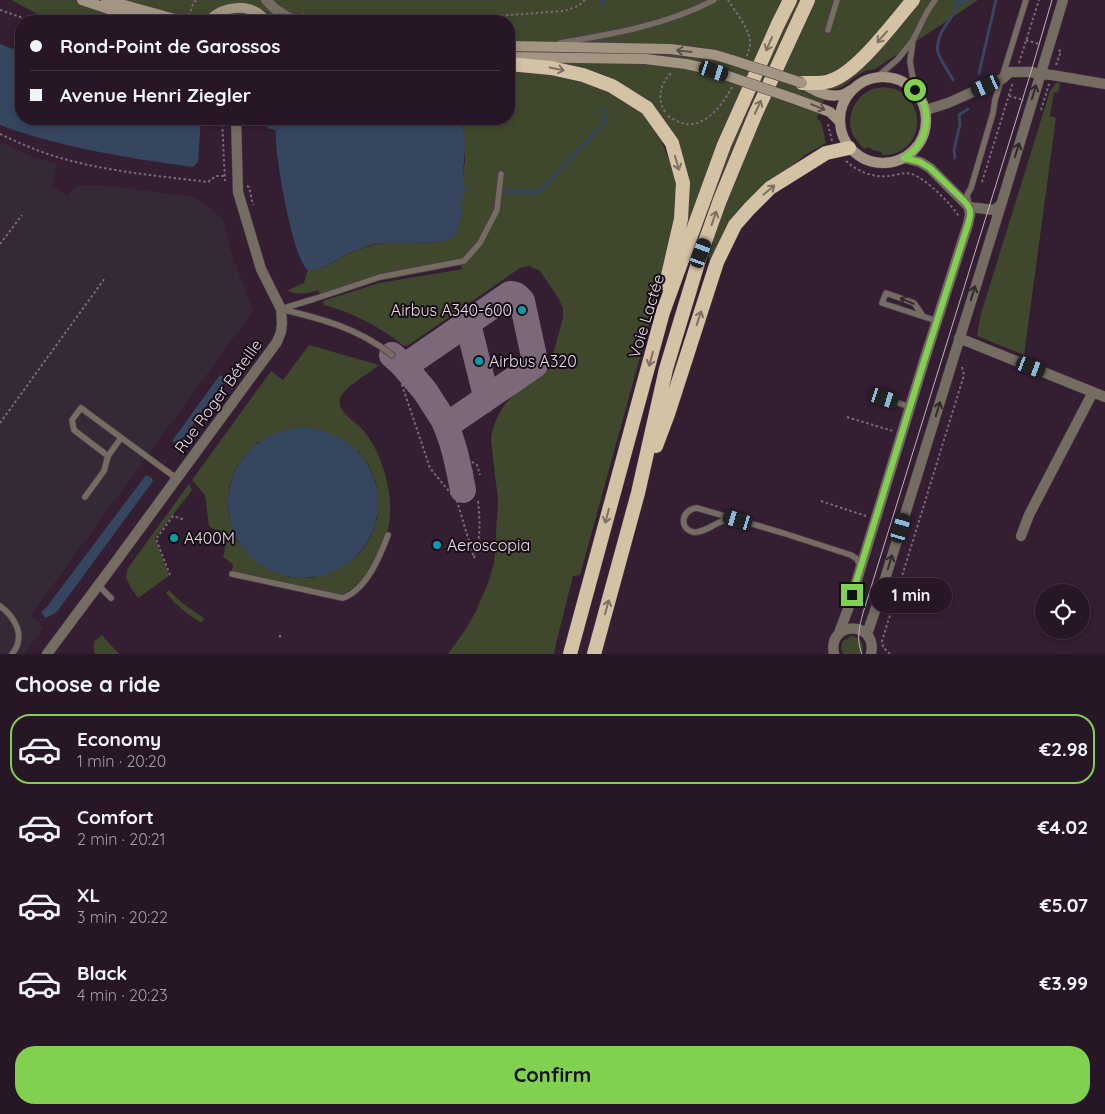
<!DOCTYPE html>
<html lang="en">
<head>
<meta charset="utf-8">
<style>
  :root { --surface:#271626; --page:#332332; --text:#f1f3f6; --muted:#a49fa7; --line:#433543; --accent:#82d04f }
  body { margin:0; font-family:Quicksand,sans-serif; background:var(--page); color:var(--text); height:100vh; display:flex; flex-direction:column; font-size:19px; white-space:nowrap }
  * { box-sizing:border-box; margin:0 }
  p { font-size:16px; color:var(--muted) }
  .icon { flex:none; width:28px; height:28px; fill:none; stroke:currentColor; stroke-width:2; stroke-linecap:round; stroke-linejoin:round }
  .map { position:relative; height:654px; overflow:hidden }
  .side { display:flex; flex-direction:column; background:var(--surface); flex:1 }
  .side>* { flex:none }
  .hud { position:absolute; left:15px; top:15px; width:500px; height:110px; border-radius:20px; box-shadow:0 2px 8px #0003,0 0 0 1px var(--line); display:grid; align-content:center; height:110px; padding:0 15px; background:var(--surface) }
  .tools { position:absolute; left:1035px; top:584px; display:grid; gap:10px }
  .tools a { display:grid; place-items:center; width:55px; height:55px; border-radius:50%; background:var(--surface); box-shadow:0 2px 8px #0003,0 0 0 1px var(--line); font-size:25px }
  .end { position:absolute; width:22px; height:22px; margin:-11px; border:6px solid #82d04f; background:#111; box-shadow:0 0 0 2px #111 }
  .from { border-radius:50% }
  .bubble { position:absolute; height:35px; border-radius:18px; background:var(--surface); box-shadow:0 2px 8px #0003,0 0 0 1px var(--line); font-size:16px; font-weight:800; line-height:35px; text-align:center }
  .car { position:absolute; width:15px; height:30px; margin:-15px -8px; border-radius:6px; box-shadow:0 0 4px 1px #0007; background:linear-gradient(#222 24%,#8ab4d8 0 40%,#222 0 76%,#8ab4d8 0 86%,#222 0) }
  .hud b { display:flex; align-items:center; gap:18px; height:48px; font-size:19px }
  .hud b+b { border-top:1px solid var(--line) }
  .hud i { width:12px; height:12px; background:var(--text) }
  ul { padding:0; list-style:none }
  li { display:flex; align-items:center; gap:15px; height:70px; margin:0 10px 8px; padding:0 5px; border:2px solid transparent; border-radius:20px }
  li div { flex:1 }
  li b { display:block; font-size:19px }
  li em { font-style:normal; font-weight:800 }
  li.current { border-color:var(--accent) }
  li>.icon { width:45px; height:45px; stroke-width:1.5 }
  h2 { padding:0 15px; font-size:22px; line-height:60px }
  .action { display:flex; gap:10px; margin-top:auto; padding:10px 15px }
  .action a { flex:1; height:58px; border-radius:20px; background:var(--accent); color:#111; font-size:20px; font-weight:800; line-height:58px; text-align:center }
  .map>svg:first-child { display:block }
  .industrial { fill:#362936 }
  .green { fill:#3f472c; fill-rule:evenodd }
  .water { fill:#36465f }
  .lines { fill:none; stroke-linecap:round; stroke-linejoin:round }
  .stream { stroke:#36465f; stroke-width:3 }
  .taxiway { stroke:#7b6879; stroke-width:26 }
  .service-casing { stroke:#513c4f; stroke-width:7 }
  .minor-casing { stroke:#513c4f; stroke-width:11 }
  .tertiary-casing { stroke:#513c4f; stroke-width:11 }
  .secondary-casing { stroke:#513c4f; stroke-width:11 }
  .trunk-casing { stroke:#513c4f; stroke-width:15 }
  .path { stroke:#7c697a; stroke-width:2; stroke-dasharray:2.5 2.5; stroke-linecap:butt }
  .service { stroke:#756d61; stroke-width:5.5 }
  .minor { stroke:#756d61; stroke-width:10 }
  .tertiary { stroke:#756d61; stroke-width:10 }
  .secondary { stroke:#a29581; stroke-width:10 }
  .trunk { stroke:#d4c2a5; stroke-width:14 }
  .tram { stroke:#c2b2c0; stroke-width:1 }
  .secondary-bridge-casing { stroke:#513c4f; stroke-width:11; stroke-linecap:butt }
  .secondary-bridge { stroke:#a29581; stroke-width:10 }
  .oneway { stroke:#7e7064 }
  .oneway2 { stroke:#5c504b }
  .oneway3 { stroke:#32292c }
  .route { stroke:#82d04f; stroke-width:6 }
  .culture-dot { fill:#0f9aa8; stroke:#160c15; stroke-width:2 }
  .labels { text-anchor:middle; dominant-baseline:central; stroke-width:4; stroke-linejoin:round; paint-order:stroke }
  .poi-label { font-size:16px; fill:#e7d8e5; stroke:#160c15; text-anchor:start }
  .street-label { font-size:16px; fill:#e7d8e5; stroke:#160c15 }
</style>
</head>
<body>
<div class="map">
<svg width="1105" height="654" viewBox="0 0 1105 654">
  <rect width="100%" height="100%" fill="#341e32"/>
  <path class="industrial" d="M0,142L35,158L57,164L52,185L67,196L77,186L100,185L194,197L222,218L230,248L240,277L253,311L30,616L44,627L24,654H0Z"/>
  <path class="green" d="M11,0H978L875,69C872,70 867,70 863,72C848,79 847,90 828,89L817,118L821,122L826,143L805,155L752,198L712,260L709,258L687,218L678,157L661,141L674,171L677,199L673,237L580,575L573,576L557,640L554,654H448L466,629L476,611L488,583L494,563L495,553L498,500L491,440C492,423 503,403 517,392C527,383 539,379 549,369L563,318V308L559,299L540,271L529,266L520,268L407,346L405,345L404,346C380,327 354,313 324,305L323,301L379,283L463,269L459,264L379,278L321,296L318,290C307,294 300,295 288,291L292,288L304,283L308,269C321,273 338,258 350,253C357,250 365,247 373,245C399,238 429,250 454,236L465,160L464,134L463,127L458,119H509V21H51Z
    M1056,83L1060,84L1058,93L1054,92L1050,116L1056,118L1024,355L977,336L980,317L1050,91L1054,86Z
    M884,87C887,88 892,88 895,89C921,98 925,136 902,150C896,154 889,155 882,155L881,152L873,150L868,147L864,149C859,144 855,139 852,133C846,116 855,96 872,89C875,88 880,88 884,87Z
    M309,345L379,365C370,373 342,388 340,399C337,412 356,422 364,431C383,455 394,494 389,525C387,535 383,544 378,553C370,571 359,587 341,595L232,572L233,564L223,557C226,550 225,540 220,533C217,531 212,528 209,526L205,495L192,480L271,371L283,380ZM258,442L358,451L369,466L376,483L378,500L377,519L371,536L365,546L357,556L313,578H300L288,577L238,541L233,530L229,518L228,505L229,487L235,470L245,455Z
    M189,484L192,490L155,538L169,576L138,598L131,588L126,577L128,568Z
    M169,590L182,603L204,618L202,623C188,615 176,605 166,593Z
    M102,635L119,654H95L93,644L96,643L93,642Z
    M851,636C861,637 866,645 861,654H843C841,649 841,645 843,641Z"/>
  <path class="water" d="M0,44L21,52V119H201L198,162L193,167C128,158 62,148 0,125Z
    M276,119H458C461,123 463,127 464,132C466,146 464,160 463,174C462,188 463,202 461,216C460,222 457,233 453,237C439,248 390,239 370,245C363,248 356,250 349,253C341,257 316,274 308,270C294,261 280,178 278,161C276,147 275,132 276,119Z
    M220,375L226,379L178,445L172,441Z
    M228 503a75 75 0 1 1 150 0a75 75 0 1 1-150 0Z
    M146,475L152,478L153,481L56,613L45,618L41,612L46,608Z"/>
  <g class="lines">
    <path class="stream" d="M955,0L959,2L971,0
      M601,5L604,0
      M979,73L996,0
      M953,80C949,72 940,60 938,52C935,37 947,24 954,13C957,9 957,5 959,2
      M269,127L278,129
      M955,158L954,150L960,124L959,115L968,109
      M458,186L470,190
      M503,191L540,192L551,179L606,121L604,109"/>
    <path class="taxiway" d="M461,327H466L470,332L485,392L486,395L483,401
      M392,355L402,364H408L510,294C516,294 518,296 522,301L535,361V365L453,421L447,422L443,419L425,391L402,364
      M443,419C454,442 458,465 463,490"/>
    <defs>
      <path id="service" d="M828,30L837,0
        M913,40L910,62L915,90
        M560,43C613,34 666,25 714,0
        M877,77L898,59L913,40L927,12L935,0
        M969,206L967,195L971,188L993,113L995,100L1026,0
        M281,309L314,299L380,277L464,261L480,243L497,210L501,174
        M281,309C322,319 358,328 392,355
        M923,316L914,303L886,293L882,303L937,321
        M884,398L910,407
        M121,438L108,456L74,430L72,420L81,408L176,478
        M85,497L104,471L108,456
        M738,520C734,520 730,519 726,520C716,522 703,534 693,532C678,528 682,509 697,508L783,533L851,555L857,559L860,566
        M232,574L343,598C367,589 380,556 388,535
        M98,585L111,598
        M0,606C16,618 26,637 12,654"/>
      <path id="minor" d="M1040,74L1052,75L1105,84
        M959,338L1105,397
        M1021,536L1029,515L1093,392
        M839,633L848,609L925,358L968,224L970,215L969,207
        M867,634L876,608L1001,205
        M834,654C827,620 878,620 871,654"/>
      <path id="tertiary" d="M266,0L275,9L294,21
        M926,110L948,103L1002,79L1010,72H1031L1040,74
        M904,158L920,162L930,168L969,207L994,210L1001,205L1063,0
        M47,654L117,560L246,384L277,342L281,332L282,323L281,309L261,269L238,192L236,119"/>
      <path id="secondary" d="M82,0L144,21
        M106,0L182,21
        M208,21C224,5 251,2 266,21
        M509,46L670,49L715,55L732,60
        M509,57L645,59L686,64L704,68L725,75
        M840 120a43 43 0 1 1 86 0a43 43 0 1 1-86 0Z
        M802,83C813,90 827,98 840,95C844,95 848,92 851,90
        M792,98L825,110L830,112L840,122"/>
      <path id="trunk" d="M509,64L551,68L583,75L612,86L647,108L672,143L683,183L681,219L666,284
        M802,83C811,83 822,84 830,81C857,73 894,22 913,0
        M656,446L668,414L717,262L735,225L749,209L770,188L826,153L849,148
        M570,654L663,312L724,145L778,24L790,0
        M594,654L638,493L666,369L701,253L720,200L755,115L808,0"/>
    </defs>
    <use href="#service" class="service-casing"/>
    <use href="#minor" class="minor-casing"/>
    <use href="#tertiary" class="tertiary-casing"/>
    <use href="#secondary" class="secondary-casing"/>
    <use href="#trunk" class="trunk-casing"/>
    <path class="path" d="M728,0C735,11 751,31 750,44C750,48 748,52 747,56
      M0,10L32,21
      M302,14L315,20L320,21
      M189,16L193,4L196,0
      M426,21L564,11L578,6L585,0
      M1026,40L1039,44
      M1019,63L1039,0
      M1056,65L1061,51L1058,50
      M1009,96L1024,100
      M1041,110L1049,84
      M665,112C656,97 661,83 672,72
      M668,116C673,119 679,123 686,124C706,127 724,103 732,87
      M222,119L225,181
      M828,124L832,141
      M0,134C21,144 42,153 64,159C111,172 160,176 208,182L216,176H224
      M846,161C857,171 873,178 889,176C896,175 904,172 911,174C923,176 954,206 959,217
      M982,182L1013,82
      M247,186L249,187L253,205
      M0,244L22,215
      M417,381L402,385L430,468L457,501L474,558
      M847,417L893,431
      M0,423L105,278
      M462,464L472,462L477,465L480,475
      M463,470L471,468L473,475
      M821,501L866,516
      M474,558C481,540 480,520 478,501
      M170,575L156,539L173,516L185,520
      M280,635V640
      M890,654L883,647L882,641L964,375L962,367"/>
    <use href="#service" class="service"/>
    <use href="#minor" class="minor"/>
    <use href="#tertiary" class="tertiary"/>
    <use href="#secondary" class="secondary"/>
    <use href="#trunk" class="trunk"/>
    <path class="tram" d="M862,654C856,640 859,628 863,613L1031,72L1052,0"/>
    <defs>
      <path id="secondary-bridge" d="M732,60L802,83
        M725,75L792,98"/>
    </defs>
    <use href="#secondary-bridge" class="secondary-bridge-casing"/>
    <use href="#secondary-bridge" class="secondary-bridge"/>
  </g>
  <defs><path id="oneway-shaft" d="M-6 0H5M1.5-3L5.5 0L1.5 3" fill="none" stroke-width="1.6" stroke-linecap="round" stroke-linejoin="round" transform="scale(1.25)"/></defs>
  <g class="oneway">
    <use href="#oneway-shaft" transform="translate(882 37) rotate(131)"/>
    <use href="#oneway-shaft" transform="translate(769 44) rotate(114)"/>
    <use href="#oneway-shaft" transform="translate(557 69) rotate(11)"/>
    <use href="#oneway-shaft" transform="translate(758 107) rotate(-65)"/>
    <use href="#oneway-shaft" transform="translate(677 163) rotate(74)"/>
    <use href="#oneway-shaft" transform="translate(769 190) rotate(-40)"/>
    <use href="#oneway-shaft" transform="translate(714 218) rotate(-71)"/>
    <use href="#oneway-shaft" transform="translate(699 318) rotate(-72)"/>
    <use href="#oneway-shaft" transform="translate(651 359) rotate(105)"/>
    <use href="#oneway-shaft" transform="translate(607 516) rotate(105)"/>
    <use href="#oneway-shaft" transform="translate(607 607) rotate(-74)"/>
  </g>
  <g class="oneway2">
    <use href="#oneway-shaft" transform="translate(684 51) rotate(-173)"/>
    <use href="#oneway-shaft" transform="translate(818 107) rotate(22)"/>
  </g>
  <g class="oneway3">
    <use href="#oneway-shaft" transform="translate(1034 92) rotate(-73)"/>
    <use href="#oneway-shaft" transform="translate(1017 150) rotate(-73)"/>
    <use href="#oneway-shaft" transform="translate(973 293) rotate(-73)"/>
    <use href="#oneway-shaft" transform="translate(907 301) rotate(-157)"/>
    <use href="#oneway-shaft" transform="translate(938 409) rotate(-73)"/>
    <use href="#oneway-shaft" transform="translate(890 562) rotate(-73)"/>
  </g>
  <g class="lines">
    <path class="route" d="M852,595L925,358L968,224C971,214 972,209 964,201L930,168L920,162L904,158C908,155 913,152 916,148C930,130 930,107 915,90"/>
  </g>
  <g class="culture-dot">
    <circle cx="522" cy="310" r="5"/>
    <circle cx="479" cy="361" r="5"/>
    <circle cx="174" cy="538" r="5"/>
    <circle cx="437" cy="545" r="5"/>
  </g>
  <g class="labels">
    <g class="poi-label">
      <text x="512" y="310" text-anchor="end">Airbus A340-600</text>
      <text x="489" y="361">Airbus A320</text>
      <text x="184" y="538">A400M</text>
      <text x="447" y="545">Aeroscopia</text>
    </g>
    <g class="street-label">
      <text transform="translate(646 316) rotate(-73)">Voie Lactée</text>
      <text transform="translate(218 396) rotate(-54)">Rue Roger Béteille</text>
    </g>
  </g>
</svg>
<div class="tools">
<a><svg class="icon" aria-label="locate" viewBox="0 0 24 24"><circle cx="12" cy="12" r="6"/><path d="M12 2v4M12 18v4M2 12h4M18 12h4"/></svg></a>
</div>
<i class="end from" style="left:915px;top:90px"></i>
<i class="end" style="left:852px;top:595px"></i>
<div class="bubble" style="left:870px;top:578px;width:82px">1 min</div>
<i class="car" style="left:714px;top:71px;rotate:108deg"></i>
<i class="car" style="left:986px;top:86px;rotate:246deg"></i>
<i class="car" style="left:701px;top:253px;rotate:20deg"></i>
<i class="car" style="left:1031px;top:367px;rotate:111deg"></i>
<i class="car" style="left:884px;top:398px;rotate:108deg"></i>
<i class="car" style="left:738px;top:520px;rotate:287deg"></i>
<i class="car" style="left:901px;top:528px;rotate:17deg"></i>
<div class="hud">
<b><i class="from"></i>Rond-Point de Garossos</b>
<b><i></i>Avenue Henri Ziegler</b>
</div>
</div>
<section class="side">
<h2>Choose a ride</h2>
<ul>
<li class="current"><svg class="icon" aria-label="car" viewBox="0 0 24 24"><path d="M5 17H2v-5l4-1 3-4h7l3 4 3 1v5h-3M9 17h6M6 11h13"/><circle cx="7" cy="17" r="2"/><circle cx="17" cy="17" r="2"/></svg><div><b>Economy</b><p>1 min · 20:20</p></div><em>€2.98</em></li>
<li><svg class="icon" aria-label="car" viewBox="0 0 24 24"><path d="M5 17H2v-5l4-1 3-4h7l3 4 3 1v5h-3M9 17h6M6 11h13"/><circle cx="7" cy="17" r="2"/><circle cx="17" cy="17" r="2"/></svg><div><b>Comfort</b><p>2 min · 20:21</p></div><em>€4.02</em></li>
<li><svg class="icon" aria-label="car" viewBox="0 0 24 24"><path d="M5 17H2v-5l4-1 3-4h7l3 4 3 1v5h-3M9 17h6M6 11h13"/><circle cx="7" cy="17" r="2"/><circle cx="17" cy="17" r="2"/></svg><div><b>XL</b><p>3 min · 20:22</p></div><em>€5.07</em></li>
<li><svg class="icon" aria-label="car" viewBox="0 0 24 24"><path d="M5 17H2v-5l4-1 3-4h7l3 4 3 1v5h-3M9 17h6M6 11h13"/><circle cx="7" cy="17" r="2"/><circle cx="17" cy="17" r="2"/></svg><div><b>Black</b><p>4 min · 20:23</p></div><em>€3.99</em></li>
</ul>
<div class="action"><a>Confirm</a></div>
</section>
</body>
</html>
